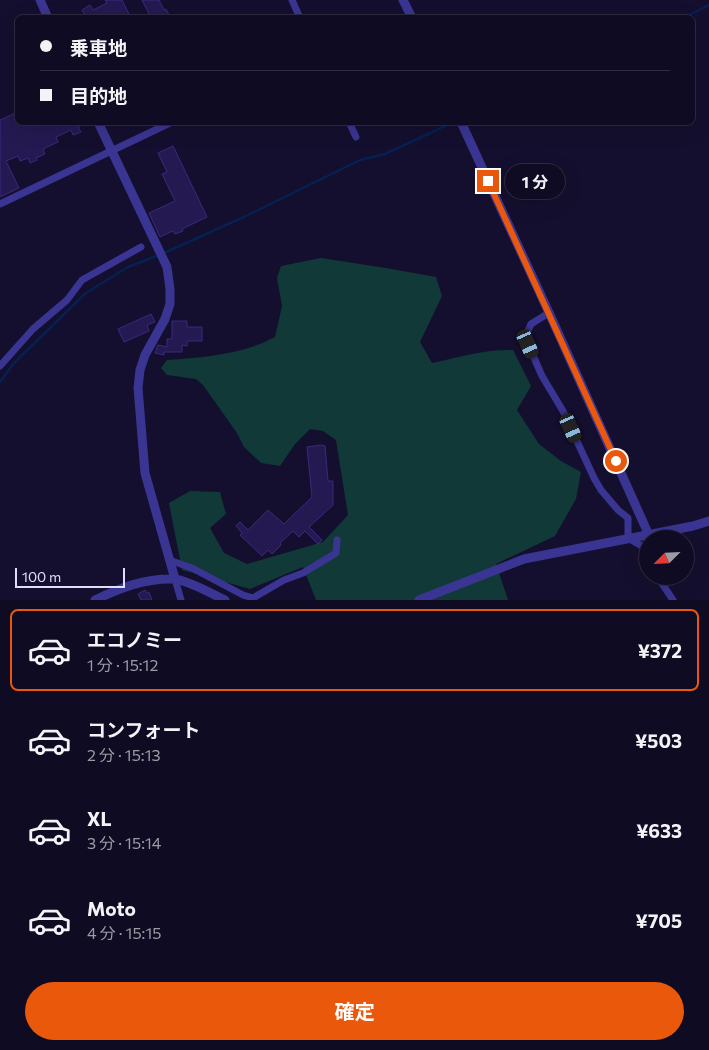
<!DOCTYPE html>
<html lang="ja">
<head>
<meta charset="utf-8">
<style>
  :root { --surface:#0f0b22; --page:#1d192f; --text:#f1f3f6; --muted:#9b9ba5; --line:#2f2b40; --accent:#ea580c }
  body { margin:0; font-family:Commissioner,"Noto Sans JP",sans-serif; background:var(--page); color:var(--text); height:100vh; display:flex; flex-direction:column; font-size:19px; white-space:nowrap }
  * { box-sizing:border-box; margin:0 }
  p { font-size:16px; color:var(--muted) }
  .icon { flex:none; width:28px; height:28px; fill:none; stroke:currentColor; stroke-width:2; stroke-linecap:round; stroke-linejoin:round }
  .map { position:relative; height:600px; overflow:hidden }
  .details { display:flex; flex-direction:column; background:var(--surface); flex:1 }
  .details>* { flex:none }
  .hud { position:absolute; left:15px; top:15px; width:680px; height:110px; border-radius:8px; box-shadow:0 5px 20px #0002,0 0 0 1px var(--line); display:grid; align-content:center; height:110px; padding:0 25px; background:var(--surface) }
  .needle { width:32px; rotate:246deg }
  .controls { position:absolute; left:639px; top:530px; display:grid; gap:10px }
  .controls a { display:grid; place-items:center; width:55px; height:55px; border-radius:50%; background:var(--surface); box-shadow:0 5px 20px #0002,0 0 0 1px var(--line); font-size:25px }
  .scale { position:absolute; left:15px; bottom:12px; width:110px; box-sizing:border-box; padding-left:5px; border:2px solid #e0dcff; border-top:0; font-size:14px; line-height:18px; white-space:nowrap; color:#e0dcff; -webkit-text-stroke:4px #140f2e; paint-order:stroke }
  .end { position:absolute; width:22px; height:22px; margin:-11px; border:6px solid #ea580c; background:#fff; box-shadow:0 0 0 2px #fff }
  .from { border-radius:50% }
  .bubble { position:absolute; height:35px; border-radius:18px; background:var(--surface); box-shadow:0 5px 20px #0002,0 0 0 1px var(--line); font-size:16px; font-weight:700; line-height:35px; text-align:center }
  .car { position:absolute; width:15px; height:30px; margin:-15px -8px; border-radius:6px; box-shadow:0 0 4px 1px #0007; background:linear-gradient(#222 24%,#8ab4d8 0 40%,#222 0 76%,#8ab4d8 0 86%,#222 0) }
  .hud b { display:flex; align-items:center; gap:18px; height:48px; font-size:19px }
  .hud b+b { border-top:1px solid var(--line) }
  .hud i { width:12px; height:12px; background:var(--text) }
  ul { padding:9px 0 0; list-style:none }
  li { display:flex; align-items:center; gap:15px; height:82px; margin:0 10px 8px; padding:0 15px; border:2px solid transparent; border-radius:8px }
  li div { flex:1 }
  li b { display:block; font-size:19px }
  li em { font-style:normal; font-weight:700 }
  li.current { border-color:var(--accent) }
  li>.icon { width:45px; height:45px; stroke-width:1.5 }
  .cta { display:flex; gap:10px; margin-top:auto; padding:10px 25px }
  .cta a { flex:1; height:58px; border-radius:30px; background:var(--accent); color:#fff; font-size:20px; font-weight:700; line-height:58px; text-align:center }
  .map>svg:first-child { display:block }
  .green { fill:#113938 }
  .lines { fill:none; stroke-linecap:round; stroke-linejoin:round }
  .stream { stroke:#052051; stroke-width:2.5 }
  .building { fill:#251951; stroke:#3a297f }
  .minor { stroke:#3a3592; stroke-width:7 }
  .tertiary { stroke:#3a3592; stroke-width:9 }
  .route { stroke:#ea580c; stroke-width:6 }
</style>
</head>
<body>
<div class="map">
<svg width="709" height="600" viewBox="0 0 709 600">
  <rect width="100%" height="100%" fill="#140f2e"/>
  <path class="green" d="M321,258L386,268L436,277L442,296L420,342L432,363C459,357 485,349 513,350L531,386L517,410L539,444L561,461L581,472L576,499L555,536L496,564L508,600H316L303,567L250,589L182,570L169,503L190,491L220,492L226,514L210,528L224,553L247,564L323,542L348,515L336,440L323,431L310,429L295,444L280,466L261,463L244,447L237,433L203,385L196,379L167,375L161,368L167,360C204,357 241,355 275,337L282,306L277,278L281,266Z"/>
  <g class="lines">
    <path class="stream" d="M683,18L709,5
      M164,253L246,216L360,160L385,154L454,122
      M0,382L14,363L86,293L128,267L159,255"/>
  </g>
  <path class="building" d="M105,0H122L131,18H103L102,15L97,18H86L82,10L90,5L93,10L107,3Z
    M142,0H159L164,10L166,9L169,15L164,18H151Z
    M18,112V122H88L78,127L81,132L73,135L71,130L56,137L58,142L43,149L45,154L36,158L37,160L30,163L28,158L20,161L18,156L6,161L19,188L0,197V120Z
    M173,146L207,217L182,229L183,231L175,234L173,231L160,237L149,213L175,201L162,174L167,172L158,153Z
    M151,314L155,322L147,325L149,331L124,342L118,329Z
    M172,321H187V327H202V341H187V346L182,345V352H164V355L155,353L158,345L167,347V339H172Z
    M321,445L325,446L328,481H333V505L309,527L322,540L318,544L305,531L299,537L293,531L280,543L281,545L272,554L268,550L262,556L240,535L242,533L236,526L240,522L248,530L268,510L284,524L312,497L307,447Z
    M145,590L147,593L149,592L152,600H141L138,594Z"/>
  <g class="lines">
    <path class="minor" d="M292,0L300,18
      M349,122L356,137
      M0,204L172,122
      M551,317L547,314L531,324L526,335L528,344L542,376L563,411L594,478L601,490L618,510L628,518V538L645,548L648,555
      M0,366L33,329L67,300L82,280L141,247
      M169,560L192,568L243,595L253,598L284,580L303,573L336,553L337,540
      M657,576L673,600
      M175,579L181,600"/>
    <path class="tertiary" d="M40,0L48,18
      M403,0L412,18
      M98,122L167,267L170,289V304L165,319L145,355L140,370L138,388L145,473L175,579
      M461,122L551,317L648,533
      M95,600C120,588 145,578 174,579C188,580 212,594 225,600
      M419,600L524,559L693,526L709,521"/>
  </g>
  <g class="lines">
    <path class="route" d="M488,181L616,461"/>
  </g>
</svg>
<div class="controls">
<a><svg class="needle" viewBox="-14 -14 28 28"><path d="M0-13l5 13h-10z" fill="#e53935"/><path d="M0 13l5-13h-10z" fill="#9b9ba5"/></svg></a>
</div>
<div class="scale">100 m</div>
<i class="end from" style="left:616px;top:461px"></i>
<i class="end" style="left:488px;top:181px"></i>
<div class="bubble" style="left:505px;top:164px;width:60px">1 分</div>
<i class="car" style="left:528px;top:344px;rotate:156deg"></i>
<i class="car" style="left:571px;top:428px;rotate:156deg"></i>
<div class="hud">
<b><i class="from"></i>乗車地</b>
<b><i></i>目的地</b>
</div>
</div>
<section class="details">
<ul>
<li class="current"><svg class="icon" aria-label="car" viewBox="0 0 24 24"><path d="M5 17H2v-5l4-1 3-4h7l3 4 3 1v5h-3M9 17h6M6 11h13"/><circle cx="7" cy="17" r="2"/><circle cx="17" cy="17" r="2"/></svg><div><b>エコノミー</b><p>1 分 · 15:12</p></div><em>¥372</em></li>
<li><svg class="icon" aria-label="car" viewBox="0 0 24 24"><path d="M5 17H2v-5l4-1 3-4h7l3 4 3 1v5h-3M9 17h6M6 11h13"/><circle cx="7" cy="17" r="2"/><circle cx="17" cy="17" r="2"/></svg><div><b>コンフォート</b><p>2 分 · 15:13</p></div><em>¥503</em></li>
<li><svg class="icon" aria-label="car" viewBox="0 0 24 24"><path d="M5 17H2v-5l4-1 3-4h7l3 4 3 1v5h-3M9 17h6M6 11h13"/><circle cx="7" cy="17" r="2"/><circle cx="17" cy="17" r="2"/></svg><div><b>XL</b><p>3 分 · 15:14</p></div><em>¥633</em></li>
<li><svg class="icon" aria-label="car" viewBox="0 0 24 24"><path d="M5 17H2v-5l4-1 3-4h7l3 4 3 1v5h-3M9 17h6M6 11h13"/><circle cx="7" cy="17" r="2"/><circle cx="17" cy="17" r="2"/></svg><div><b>Moto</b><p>4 分 · 15:15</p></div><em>¥705</em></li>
</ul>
<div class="cta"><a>確定</a></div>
</section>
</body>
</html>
